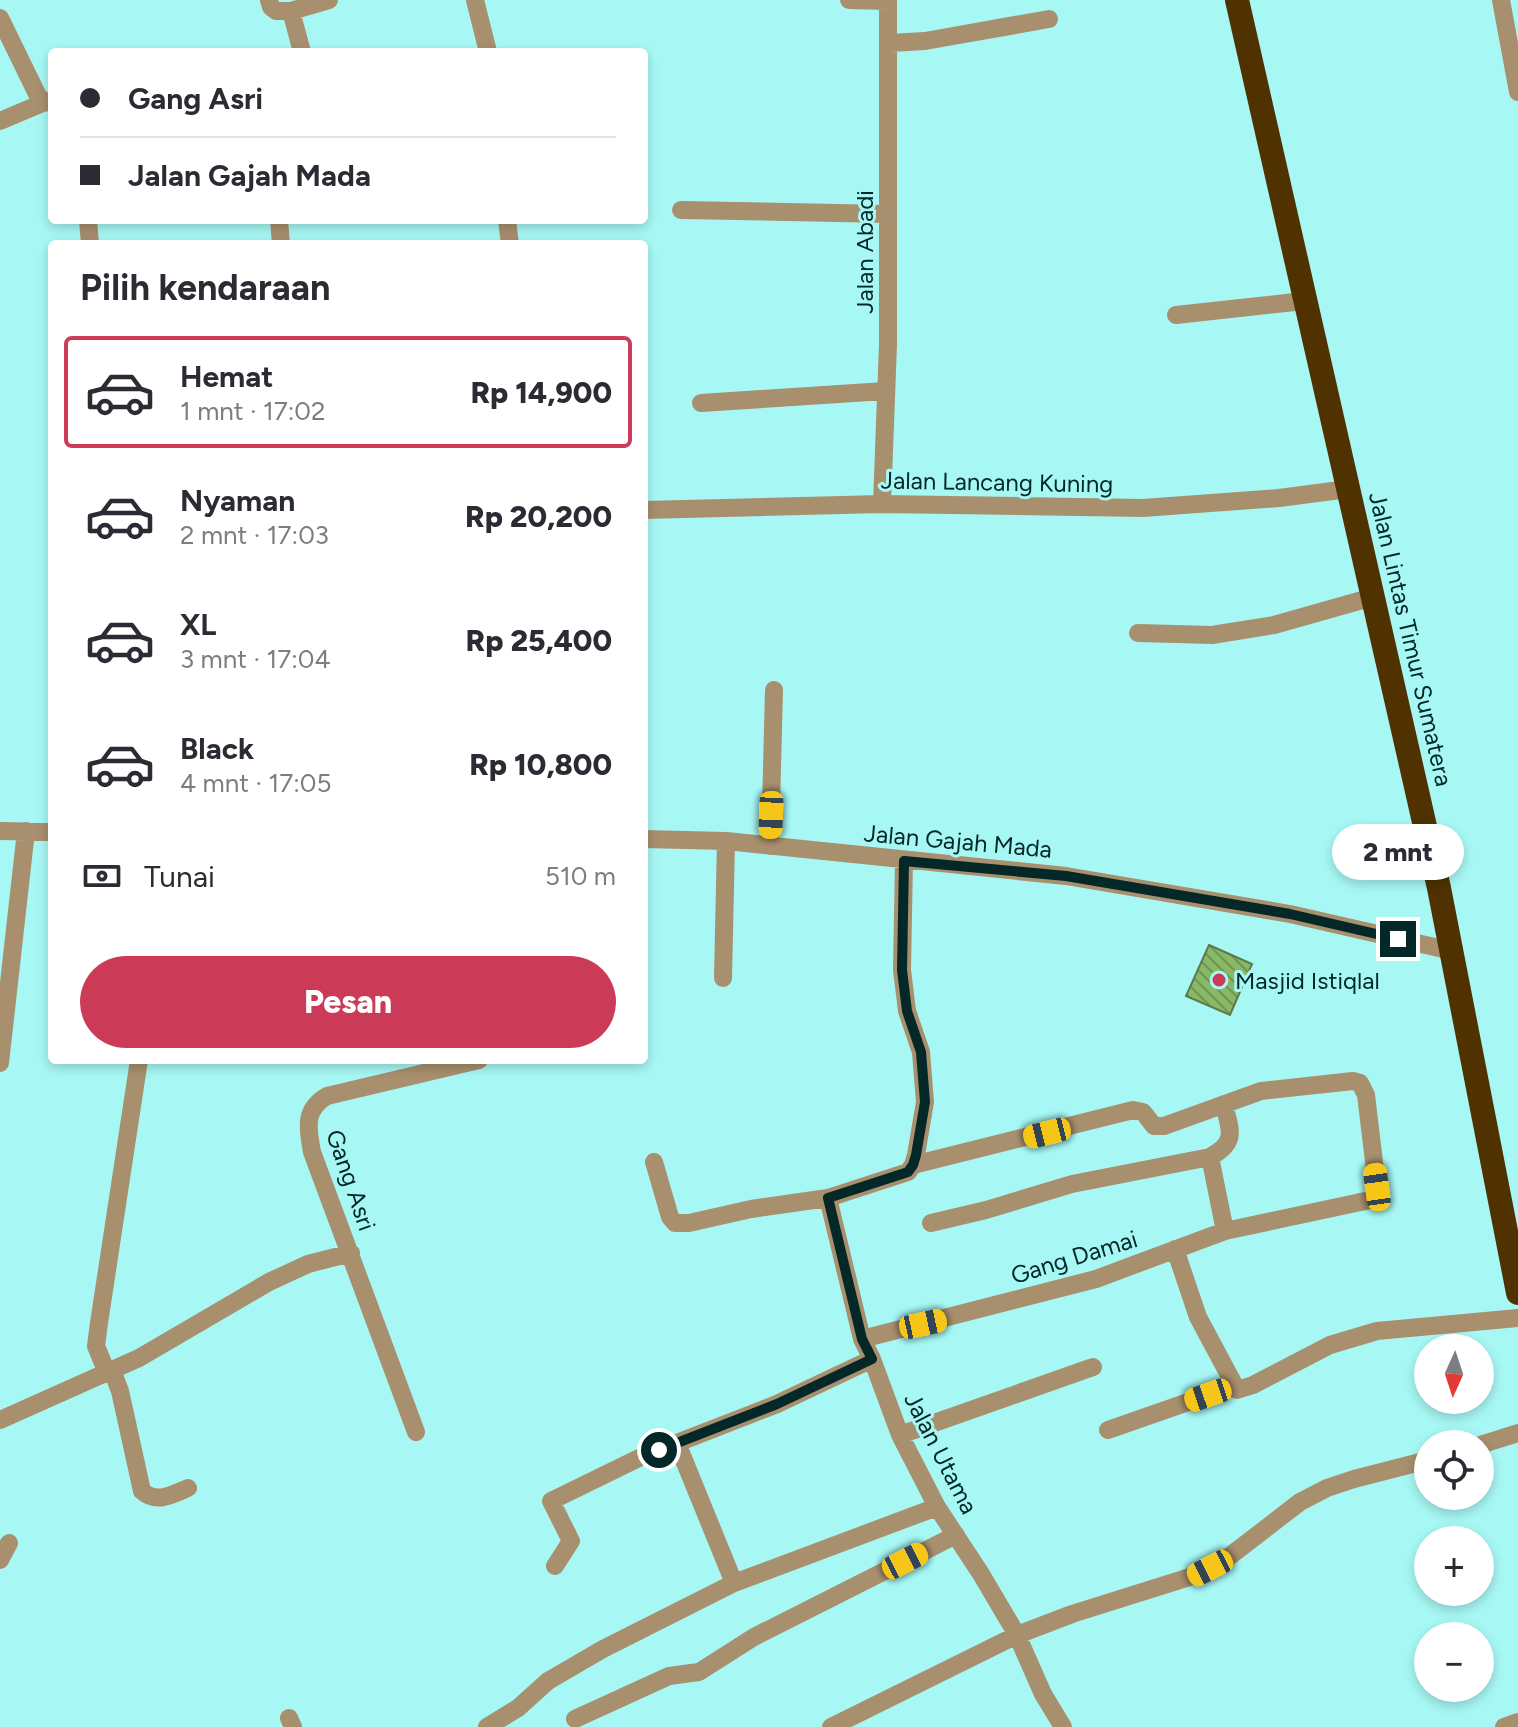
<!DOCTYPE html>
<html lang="id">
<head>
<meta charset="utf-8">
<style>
  :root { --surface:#fff; --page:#f7f7f7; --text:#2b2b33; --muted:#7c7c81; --line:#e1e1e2; --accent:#cb3b58 }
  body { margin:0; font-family:Figtree,sans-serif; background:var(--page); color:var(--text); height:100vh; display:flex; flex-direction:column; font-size:30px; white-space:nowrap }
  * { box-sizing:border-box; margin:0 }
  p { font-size:26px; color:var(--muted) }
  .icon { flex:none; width:44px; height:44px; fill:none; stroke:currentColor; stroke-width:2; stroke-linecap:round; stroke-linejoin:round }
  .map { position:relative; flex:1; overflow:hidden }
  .sheet { position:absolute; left:48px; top:240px; width:600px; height:824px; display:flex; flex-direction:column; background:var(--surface); border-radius:8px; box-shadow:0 4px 12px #0003 }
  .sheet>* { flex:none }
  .banner { position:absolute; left:48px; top:48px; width:600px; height:176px; border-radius:8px; box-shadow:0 4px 12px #0003; display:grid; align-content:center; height:176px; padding:0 32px; background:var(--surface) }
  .needle { width:52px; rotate:183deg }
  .controls { position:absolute; left:1414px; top:1334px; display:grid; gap:16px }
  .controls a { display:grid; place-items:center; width:80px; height:80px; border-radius:50%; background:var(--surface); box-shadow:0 4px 12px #0003; font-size:40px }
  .end { position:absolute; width:36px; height:36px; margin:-18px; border:10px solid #042727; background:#fff; box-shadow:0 0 0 4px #fff }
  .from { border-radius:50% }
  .bubble { position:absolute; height:56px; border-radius:28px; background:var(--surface); box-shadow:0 4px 12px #0003; font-size:26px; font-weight:800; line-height:56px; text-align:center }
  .car { position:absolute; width:24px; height:48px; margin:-24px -12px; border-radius:10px; box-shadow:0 0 6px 2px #0007; background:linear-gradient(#f5c518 24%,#345 0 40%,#f5c518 0 76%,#345 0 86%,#f5c518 0) }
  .banner b { display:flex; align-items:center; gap:28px; height:76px; font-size:30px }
  .banner b+b { border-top:2px solid var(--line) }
  .banner i { width:20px; height:20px; background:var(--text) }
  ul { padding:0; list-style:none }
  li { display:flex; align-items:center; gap:24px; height:112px; margin:0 16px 12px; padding:0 16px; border:4px solid transparent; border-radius:8px }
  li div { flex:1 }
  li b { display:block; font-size:30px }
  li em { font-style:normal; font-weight:800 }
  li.selected { border-color:var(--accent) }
  li>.icon { width:72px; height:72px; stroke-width:1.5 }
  h2 { padding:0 32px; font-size:36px; line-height:96px }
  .pay { display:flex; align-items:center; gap:20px; height:88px; padding:0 32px; font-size:30px }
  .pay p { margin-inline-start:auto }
  .cta { display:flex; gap:16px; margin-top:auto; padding:16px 32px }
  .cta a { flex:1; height:92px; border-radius:48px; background:var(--accent); color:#fff; font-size:32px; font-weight:800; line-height:92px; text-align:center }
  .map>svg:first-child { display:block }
  .building { fill:url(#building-back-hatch); stroke:#5d7949; stroke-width:2 }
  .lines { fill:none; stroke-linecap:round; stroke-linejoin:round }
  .minor { stroke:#a88f6e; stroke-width:18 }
  .highway { stroke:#4f3200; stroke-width:24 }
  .route { stroke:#042727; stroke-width:10 }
  .poi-dot { fill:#cb3b58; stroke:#a7f8f5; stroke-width:3 }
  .labels { text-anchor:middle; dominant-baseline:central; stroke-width:6; stroke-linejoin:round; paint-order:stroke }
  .street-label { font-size:24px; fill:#042727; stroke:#a7f8f5 }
  .poi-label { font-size:24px; fill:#042727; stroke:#a7f8f5; text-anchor:start }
</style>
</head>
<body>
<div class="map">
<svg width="1518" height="1727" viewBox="0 0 1518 1727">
  <defs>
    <pattern id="building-back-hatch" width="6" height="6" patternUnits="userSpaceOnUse" patternTransform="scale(2)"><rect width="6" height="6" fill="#89b867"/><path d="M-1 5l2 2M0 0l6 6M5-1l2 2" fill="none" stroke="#6e9655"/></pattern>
  </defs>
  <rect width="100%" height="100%" fill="#a7f8f5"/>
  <path class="building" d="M1209,945L1252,964L1230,1015L1186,996Z"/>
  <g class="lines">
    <path class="minor" d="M269,0L271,7L276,11H291L329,0
      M475,0L488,52
      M849,0L888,1
      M1501,0L1518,92
      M291,11L302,52
      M0,18L38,96L45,102L52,103
      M890,43L925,41L1049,19
      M0,121L45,102
      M681,210L888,214
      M88,220L90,244
      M279,220L281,244
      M507,220L510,244
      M1176,315L1304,301
      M701,403L885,391
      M882,504L888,344V0
      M644,510L882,504L1143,508L1279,498L1348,489
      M1138,633L1212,635L1274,625L1373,597
      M0,831L52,832
      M644,839L726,841L1066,876L1290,914L1452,951
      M770,846L774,690
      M904,861L902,970L907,1011L921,1052L925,1102L916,1155L913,1165L908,1172L828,1198L862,1339L872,1359L900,1435L937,1507L981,1574L1017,1635L1043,1694L1063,1727
      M723,978L726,841
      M0,1063L26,831
      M1210,1157L1225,1231
      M654,1162L670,1217L675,1223H689L751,1209L828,1198
      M931,1223L986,1210L1072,1184L1210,1157C1238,1142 1230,1130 1224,1104
      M1175,1249L1198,1317L1237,1390L1253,1385L1330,1345L1377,1331L1518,1318
      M862,1339L1096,1279L1225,1231L1370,1200L1378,1195L1366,1095L1360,1083L1353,1081L1261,1091L1164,1126H1154L1143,1112L1133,1110L913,1165
      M112,1370L120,1391L142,1491C157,1504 171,1495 188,1488
      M107,1373L96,1346L99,1323L139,1060
      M0,1420L139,1358L269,1282L308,1264L351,1253
      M1108,1430L1234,1386
      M416,1432L312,1152C308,1129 303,1110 327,1096L479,1060
      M900,1435L1093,1367
      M677,1443L734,1583
      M1480,1445L1518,1433
      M0,1560L9,1543
      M555,1566L571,1541L551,1501L641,1457L777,1404L872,1359
      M289,1718L293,1727
      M575,1719L669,1676L699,1672L754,1637L956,1535
      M487,1727L518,1708L548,1681L603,1649L734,1583L937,1507
      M831,1727L1017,1635L1072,1614L1193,1576L1226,1559L1300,1502L1327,1488L1354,1479L1428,1460
      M1504,1727L1518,1722"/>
    <path class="highway" d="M1237,0L1439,888L1518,1293"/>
  </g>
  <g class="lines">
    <path class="route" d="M659,1450L777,1404L872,1359L862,1339L828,1198L908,1172L913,1165L916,1155L925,1102L921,1052L907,1011L902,970L904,861L1066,876L1290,914L1398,939"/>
  </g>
  <circle class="poi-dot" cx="1219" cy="980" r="8"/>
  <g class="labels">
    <g class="street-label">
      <text transform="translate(864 252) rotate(-90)">Jalan Abadi</text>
      <text transform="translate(997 482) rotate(1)">Jalan Lancang Kuning</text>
      <text transform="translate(1411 639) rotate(77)">Jalan Lintas Timur Sumatera</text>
      <text transform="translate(958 841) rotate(5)">Jalan Gajah Mada</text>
      <text transform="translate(351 1180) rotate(71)">Gang Asri</text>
      <text transform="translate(1074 1257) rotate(-17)">Gang Damai</text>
      <text transform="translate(941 1453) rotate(63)">Jalan Utama</text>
    </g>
    <g class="poi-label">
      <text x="1235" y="980">Masjid Istiqlal</text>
    </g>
  </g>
</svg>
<div class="controls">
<a><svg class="needle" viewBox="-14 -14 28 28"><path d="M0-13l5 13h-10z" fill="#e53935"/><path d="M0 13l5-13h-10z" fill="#7c7c81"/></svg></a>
<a><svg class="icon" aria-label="locate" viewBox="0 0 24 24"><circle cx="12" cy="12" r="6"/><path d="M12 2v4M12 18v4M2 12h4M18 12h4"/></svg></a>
<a>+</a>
<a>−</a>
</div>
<i class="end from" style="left:659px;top:1450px"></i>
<i class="end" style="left:1398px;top:939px"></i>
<div class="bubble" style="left:1332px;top:824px;width:132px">2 mnt</div>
<i class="car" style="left:771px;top:815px;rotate:182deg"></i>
<i class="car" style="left:1047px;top:1133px;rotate:256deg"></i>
<i class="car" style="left:1377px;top:1187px;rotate:352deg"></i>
<i class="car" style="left:923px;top:1324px;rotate:78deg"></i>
<i class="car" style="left:1208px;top:1395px;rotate:251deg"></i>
<i class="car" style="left:905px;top:1561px;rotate:63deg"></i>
<i class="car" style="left:1210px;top:1568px;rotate:243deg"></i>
<div class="banner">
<b><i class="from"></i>Gang Asri</b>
<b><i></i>Jalan Gajah Mada</b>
</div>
<section class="sheet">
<h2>Pilih kendaraan</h2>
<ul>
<li class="selected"><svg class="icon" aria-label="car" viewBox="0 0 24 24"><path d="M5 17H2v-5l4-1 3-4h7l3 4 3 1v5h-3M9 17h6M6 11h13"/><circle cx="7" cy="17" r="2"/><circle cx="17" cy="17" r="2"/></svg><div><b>Hemat</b><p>1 mnt · 17:02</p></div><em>Rp 14,900</em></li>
<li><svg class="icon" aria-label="car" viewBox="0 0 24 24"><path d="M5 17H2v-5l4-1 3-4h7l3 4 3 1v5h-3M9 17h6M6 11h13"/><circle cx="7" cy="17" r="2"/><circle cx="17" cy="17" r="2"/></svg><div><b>Nyaman</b><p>2 mnt · 17:03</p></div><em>Rp 20,200</em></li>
<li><svg class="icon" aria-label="car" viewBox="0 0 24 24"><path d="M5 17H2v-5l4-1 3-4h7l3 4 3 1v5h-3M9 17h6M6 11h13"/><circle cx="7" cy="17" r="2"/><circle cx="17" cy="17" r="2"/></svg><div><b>XL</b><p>3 mnt · 17:04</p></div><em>Rp 25,400</em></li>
<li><svg class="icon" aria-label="car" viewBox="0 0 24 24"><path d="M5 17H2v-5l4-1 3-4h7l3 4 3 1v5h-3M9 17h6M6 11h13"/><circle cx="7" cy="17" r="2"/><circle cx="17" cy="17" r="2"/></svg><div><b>Black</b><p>4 mnt · 17:05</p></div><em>Rp 10,800</em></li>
</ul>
<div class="pay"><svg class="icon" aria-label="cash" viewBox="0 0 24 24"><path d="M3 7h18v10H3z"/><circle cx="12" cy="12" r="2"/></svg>Tunai<p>510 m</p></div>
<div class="cta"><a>Pesan</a></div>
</section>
</div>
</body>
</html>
